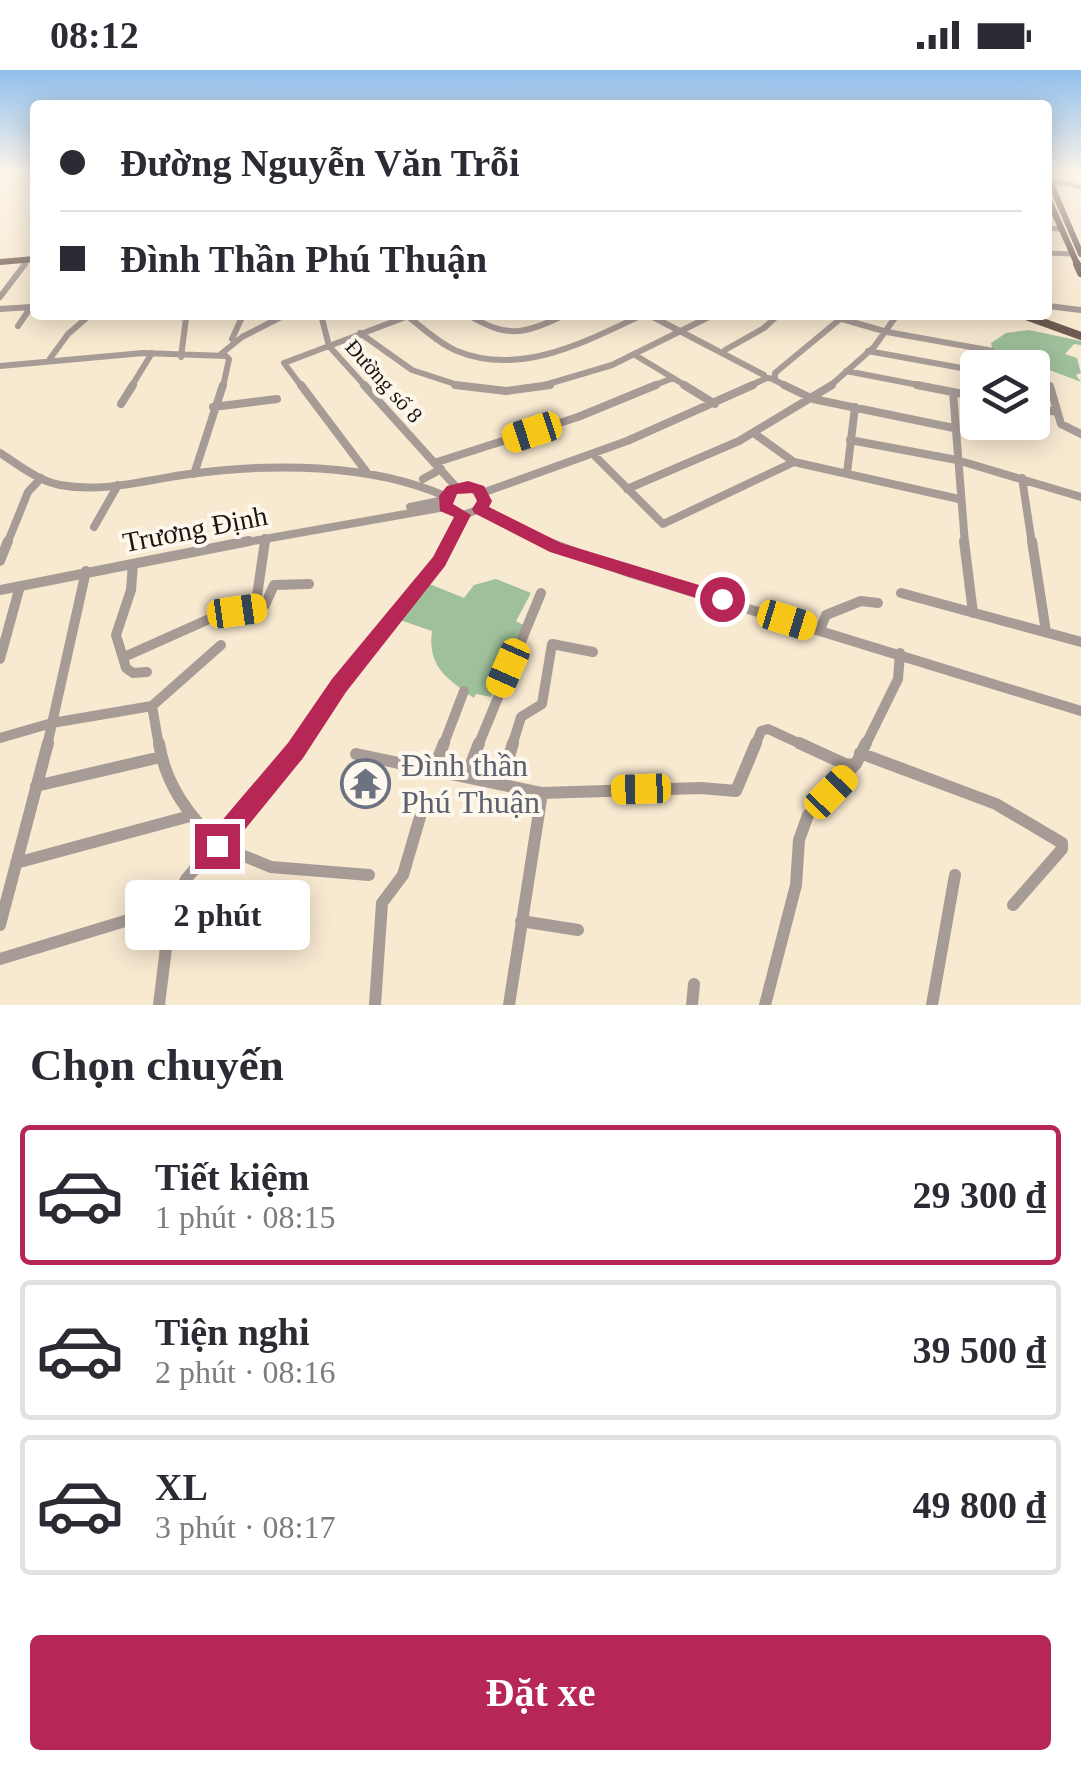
<!DOCTYPE html>
<html lang="vi">
<head>
<meta charset="utf-8">
<style>
  :root { --surface:#fff; --page:#f7f7f7; --text:#2b2b33; --muted:#7c7c81; --line:#e1e1e2; --accent:#b62755 }
  body { margin:0; font-family:Georgia,serif; background:var(--page); color:var(--text); height:100vh; display:flex; flex-direction:column; font-size:38px; white-space:nowrap }
  * { box-sizing:border-box; margin:0 }
  p { font-size:32px; color:var(--muted) }
  .icon { flex:none; width:55px; height:55px; fill:none; stroke:currentColor; stroke-width:2; stroke-linecap:round; stroke-linejoin:round }
  .map { position:relative; height:935px; overflow:hidden }
  .details { display:flex; flex-direction:column; background:var(--surface); flex:1 }
  .details>* { flex:none }
  .guide { position:absolute; left:30px; top:30px; width:1022px; height:220px; border-radius:10px; box-shadow:0 5px 25px #0003; display:grid; align-content:center; height:220px; padding:0 30px; background:var(--surface) }
  .controls { position:absolute; left:960px; top:280px; display:grid; gap:20px }
  .controls a { display:grid; place-items:center; width:90px; height:90px; border-radius:10px; background:var(--surface); box-shadow:0 5px 25px #0003; font-size:50px }
  .end { position:absolute; width:45px; height:45px; margin:-22px; border:12px solid #b62755; background:#fff; box-shadow:0 0 0 5px #fff }
  .from { border-radius:50% }
  .bubble { position:absolute; height:70px; border-radius:10px; background:var(--surface); box-shadow:0 5px 25px #0003; font-size:32px; font-weight:700; line-height:70px; text-align:center }
  .car { position:absolute; width:30px; height:60px; margin:-30px -15px; border-radius:12px; box-shadow:0 0 8px 2px #0007; background:linear-gradient(#f5c518 24%,#345 0 40%,#f5c518 0 76%,#345 0 86%,#f5c518 0) }
  .guide b { display:flex; align-items:center; gap:35px; height:95px; font-size:38px }
  .guide b+b { border-top:2px solid var(--line) }
  .guide i { width:25px; height:25px; background:var(--text) }
  ul { padding:0; list-style:none }
  li { display:flex; align-items:center; gap:30px; height:140px; margin:0 20px 15px; padding:0 10px; border:5px solid var(--line); border-radius:10px }
  li div { flex:1 }
  li b { display:block; font-size:38px }
  li em { font-style:normal; font-weight:700 }
  li.on { border-color:var(--accent) }
  li>.icon { width:90px; height:90px; stroke-width:1.5 }
  h2 { padding:0 30px; font-size:45px; line-height:120px }
  .button { display:flex; gap:20px; margin-top:auto; padding:20px 30px }
  .button a { flex:1; height:115px; border-radius:10px; background:var(--accent); color:#fff; font-size:40px; font-weight:700; line-height:115px; text-align:center }
  .status { display:flex; justify-content:space-between; align-items:center; height:70px; padding:0 50px; background:var(--surface); direction:ltr }
  .status svg { height:28px; fill:currentColor }
  .map>svg:first-child { display:block }
  .forest { fill:#9ec09a }
  .lines { fill:none; stroke-linecap:round; stroke-linejoin:round }
  .minor-far4 { stroke:#a79b96; stroke-width:5 }
  .minor-far3 { stroke:#a79b96; stroke-width:6 }
  .minor-far2 { stroke:#a79b96; stroke-width:8 }
  .minor-far1 { stroke:#a79b96; stroke-width:10 }
  .minor { stroke:#a79b96; stroke-width:12 }
  .major-far1 { stroke:#6e5a52; stroke-width:6 }
  .major { stroke:#6e5a52; stroke-width:8 }
  .wall { fill:#d4a996 }
  .shaded-wall { fill:#ac897a }
  .building { fill:#f6c4ae; stroke:#ac897a; stroke-width:2.5 }
  .route { fill:#b62755 }
  .labels { text-anchor:middle; dominant-baseline:central; stroke-width:8; stroke-linejoin:round; paint-order:stroke }
  .far-street-label { font-size:22px; fill:#1c170f; stroke:#fdf7ee }
  .street-label { font-size:28px; fill:#1c170f; stroke:#fdf7ee }
  .near-worship-label { font-size:32px; fill:#5b616d; stroke:#fdf7ee; text-anchor:start }
</style>
</head>
<body>
<div class="status"><b>08:12</b><svg viewBox="0 0 49 12"><path d="M0 12V9h3v3zM5 12V6h3v6zM10 12V3h3v9zM15 12V0h3v12zM26 1h20v11H26zM47 4h2v5h-2z"/></svg></div>
<div class="map">
<svg width="1081" height="935" viewBox="0 0 1081 935">
  <rect width="100%" height="100%" fill="#f8e9d1"/>
  <path class="forest" d="M1029,260L1081,271V275L1074,274L1065,284L1077,288L1081,303L1076,305L1081,312L992,278L991,273L1006,263Z
    M496,509L531,523L516,551L525,556L491,627L476,624L474,628C448,609 427,597 432,561L400,550L427,513L464,528L474,515Z"/>
  <g class="lines">
    <path class="minor-far4" d="M1073,101L1081,105
      M1049,109L1081,117
      M1048,158L1059,159
      M1048,183L1071,184
      M23,196L28,189"/>
    <path class="minor-far3" d="M0,227L25,194
      M1048,236L1081,240
      M0,239L31,237L18,256
      M169,245L186,248L181,287
      M321,245L329,276L366,317
      M406,245C422,257 438,273 457,281C520,307 585,272 642,245
      M468,245C509,269 523,264 565,245
      M649,245L764,305
      M842,249L887,262L993,281
      M360,263L412,300L464,317
      M232,269L243,245
      M725,280L764,258L778,245
      M868,281L978,301
      M221,284L242,267L285,245
      M635,285L688,317
      M49,290L68,264L90,245
      M0,296L143,283L226,286L229,289L223,317
      M846,301L929,317
      M772,309L789,317
      M1032,312L1050,317
      M131,317L152,283
      M302,317L284,293L411,245
      M538,317L612,295L713,245
      M650,317L673,308
      M747,317L767,308L775,309V303L845,245
      M829,317L874,277L897,245"/>
    <path class="minor-far2" d="M301,315L368,404
      M364,315L457,418
      M455,315L506,321L550,315
      M684,315L715,334
      M784,315L813,329L954,358
      M917,315L978,327
      M1045,315L1050,316L1061,354L1081,364
      M953,322L965,474
      M121,334L133,315
      M213,337L277,329
      M1032,337L1057,342
      M755,364L794,392L959,429
      M850,370L957,390L1081,427
      M0,383C19,395 38,411 60,415C104,423 146,410 189,404C271,393 369,393 445,426
      M595,386L663,454L794,392
      M434,393L578,347L656,315
      M847,403L855,337
      M194,404L223,315
      M1022,408L1032,474
      M423,409L441,399
      M468,416L484,426L480,439L463,445L447,439L444,430L448,423Z
      M627,419L739,371L832,315
      M482,423L627,371L753,315
      M410,437L444,430
      M480,439L549,474
      M94,457L118,415
      M7,474L28,422L41,408
      M236,474L445,437
      M264,474L265,468
      M448,474L463,445"/>
    <path class="minor-far1" d="M544,471L631,503L1081,641
      M964,471L973,543
      M1032,471L1046,562
      M0,491L8,471
      M133,494L131,520L116,565L126,598L133,603L147,602
      M0,520L249,471
      M901,523L1081,572
      M257,526L265,471
      M820,560L826,545L861,531L878,533
      M124,587L216,546L265,535L274,515L309,514
      M0,589L20,516
      M152,636L159,676
      M0,668L52,653L152,636L221,575
      M47,676L86,501
      M299,676L339,616L439,491L449,471
      M443,676L464,621
      M478,676L541,523
      M512,676L521,647L542,634L552,574L593,582
      M755,676L761,661L768,659L805,676
      M865,676L898,609L900,583"/>
    <path class="minor" d="M159,673C165,713 189,748 219,773
      M799,673L847,695L856,694
      M860,683L996,734L1062,773V779L1013,835
      M356,684L542,723L701,718L736,721L756,673
      M434,699L444,673
      M466,707L479,673
      M501,714L513,673
      M36,716L161,687
      M217,775L271,797L369,805
      M16,793L190,746
      M521,851L578,860
      M0,855L48,673
      M0,889L171,837
      M159,935L171,837L187,808L301,673
      M375,935L382,833L403,805L420,747
      M509,935L542,723
      M692,935L694,914
      M765,935L796,815L799,770L808,745L856,694L866,673
      M932,935L955,805"/>
    <path class="major-far1" d="M1048,107L1081,184
      M1048,128L1078,196
      M0,192L35,189"/>
    <path class="major" d="M1077,194L1081,203
      M1023,245L1081,266"/>
  </g>
  <path class="wall" d="M386,708L382,723L346,717L343,712Z"/>
  <path class="shaded-wall" d="M384,703L386,708L382,723L379,717Z"/>
  <path class="building" d="M348,697L384,703L379,717L343,712Z"/>
  <linearGradient id="sky" x2="0" y2="1"><stop stop-color="#90bfed"/><stop offset="0.44" stop-color="#fcf5ea"/><stop offset="1" stop-color="#fcf5ea" stop-opacity="0"/></linearGradient>
  <rect width="1081" height="232" fill="url(#sky)"/>
  <path class="route" d="M468,411L484,416L492,431L489,437L561,473L722,522L731,529L722,536L550,482L474,443L472,439L477,431L473,423L457,424L453,434L471,445L445,496L346,622L303,688L225,784L217,787L208,784L205,776L208,767L288,673L332,609L433,487L454,447L440,441L439,426L447,416Z"/>
  <defs>
    <symbol id="temple-ring" viewBox="-11 -11 22 22"><circle r="9.5" fill="#fdf7ee" stroke="#6b7280" stroke-width="1.5"/><path d="M0-6L5-2H3V0L6.5 2.5H4V6H1.5V3h-3V6H-4V2.5H-6.5L-3 0V-2H-5Z" fill="#6b7280"/></symbol>
  </defs>
  <g fill-rule="evenodd">
    <use href="#temple-ring" x="338" y="686" width="55" height="55"/>
  </g>
  <g class="labels">
    <g class="far-street-label">
      <text transform="translate(384 311) rotate(48)">Đường số 8</text>
    </g>
    <g class="street-label">
      <text transform="translate(195 459) rotate(-11)">Trương Định</text>
    </g>
    <g class="near-worship-label">
      <text x="401" y="695">Đình thần<tspan x="401" dy="37">Phú Thuận</tspan></text>
    </g>
  </g>
</svg>
<div class="controls">
<a><svg class="icon" aria-label="layers" viewBox="0 0 24 24"><path d="M12 4l9 5-9 5-9-5zM3 14l9 5 9-5"/></svg></a>
</div>
<i class="end from" style="left:722px;top:529px"></i>
<i class="end" style="left:217px;top:776px"></i>
<div class="bubble" style="left:125px;top:810px;width:185px">2 phút</div>
<i class="car" style="left:532px;top:362px;rotate:252deg"></i>
<i class="car" style="left:237px;top:541px;rotate:82deg"></i>
<i class="car" style="left:787px;top:550px;rotate:107deg"></i>
<i class="car" style="left:508px;top:598px;rotate:204deg"></i>
<i class="car" style="left:641px;top:719px;rotate:268deg"></i>
<i class="car" style="left:831px;top:722px;rotate:44deg"></i>
<div class="guide">
<b><i class="from"></i>Đường Nguyễn Văn Trỗi</b>
<b><i></i>Đình Thần Phú Thuận</b>
</div>
</div>
<section class="details">
<h2>Chọn chuyến</h2>
<ul>
<li class="on"><svg class="icon" aria-label="car" viewBox="0 0 24 24"><path d="M5 17H2v-5l4-1 3-4h7l3 4 3 1v5h-3M9 17h6M6 11h13"/><circle cx="7" cy="17" r="2"/><circle cx="17" cy="17" r="2"/></svg><div><b>Tiết kiệm</b><p>1 phút · 08:15</p></div><em>29 300 ₫</em></li>
<li><svg class="icon" aria-label="car" viewBox="0 0 24 24"><path d="M5 17H2v-5l4-1 3-4h7l3 4 3 1v5h-3M9 17h6M6 11h13"/><circle cx="7" cy="17" r="2"/><circle cx="17" cy="17" r="2"/></svg><div><b>Tiện nghi</b><p>2 phút · 08:16</p></div><em>39 500 ₫</em></li>
<li><svg class="icon" aria-label="car" viewBox="0 0 24 24"><path d="M5 17H2v-5l4-1 3-4h7l3 4 3 1v5h-3M9 17h6M6 11h13"/><circle cx="7" cy="17" r="2"/><circle cx="17" cy="17" r="2"/></svg><div><b>XL</b><p>3 phút · 08:17</p></div><em>49 800 ₫</em></li>
</ul>
<div class="button"><a>Đặt xe</a></div>
</section>
</body>
</html>
